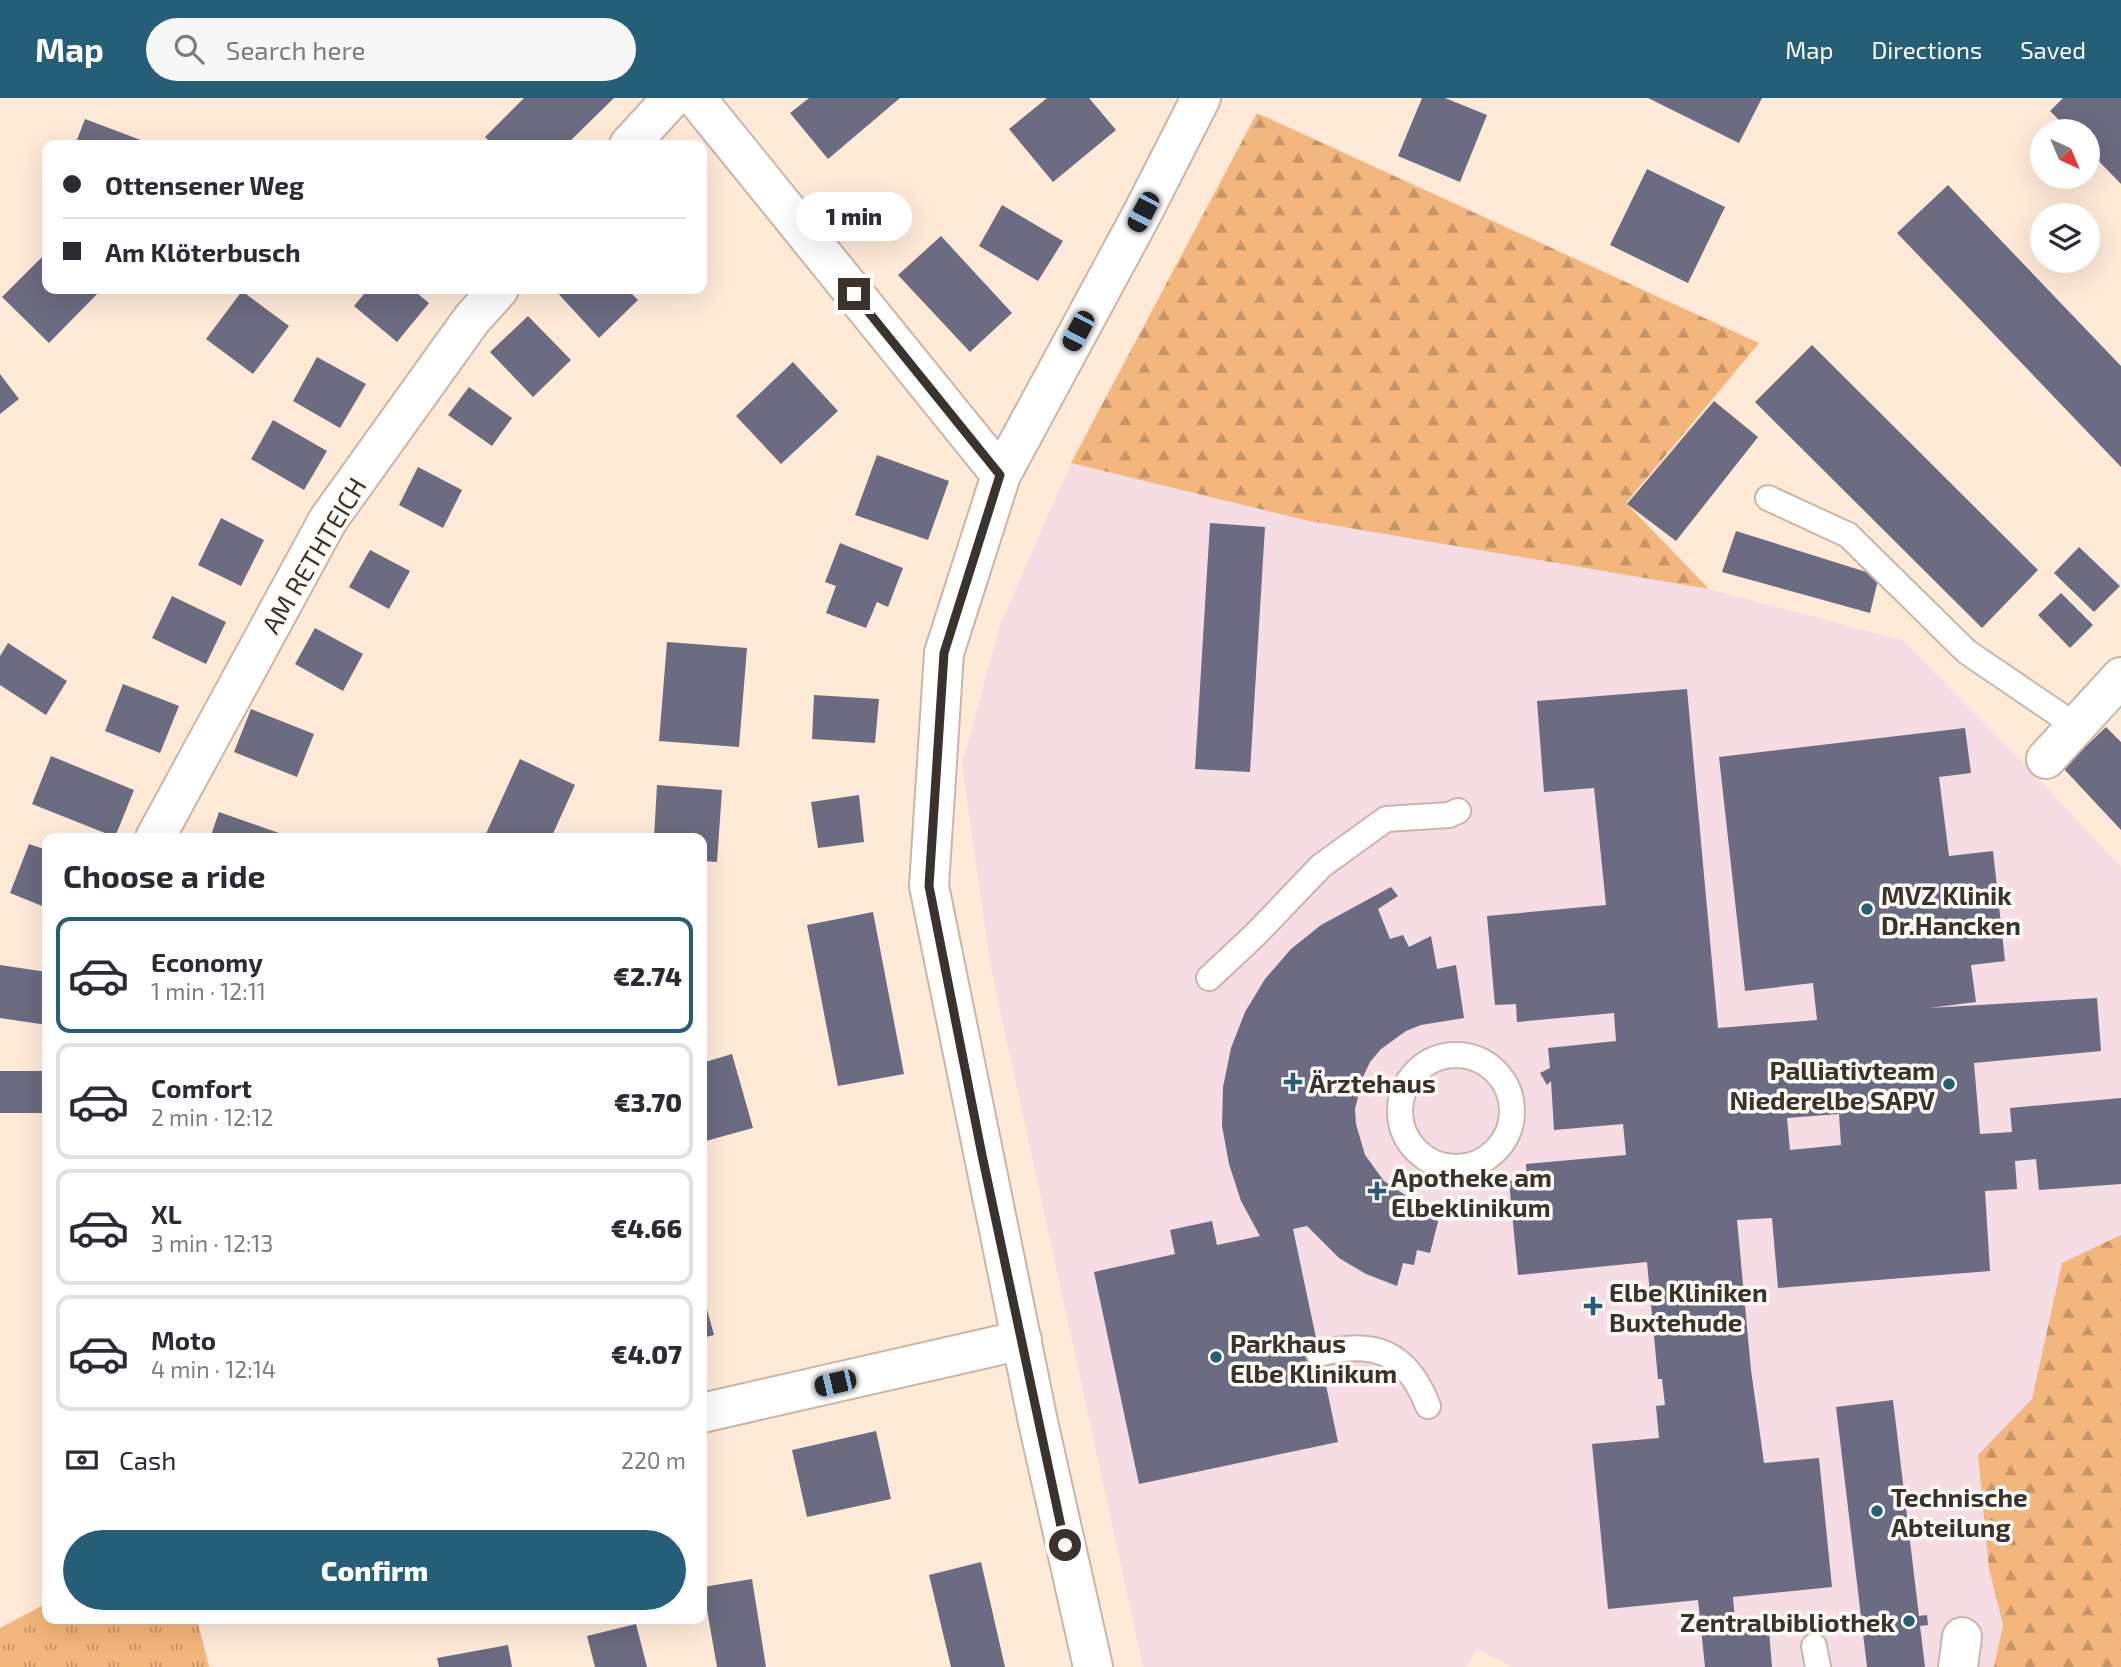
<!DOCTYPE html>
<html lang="en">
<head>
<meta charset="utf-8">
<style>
  :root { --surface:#fff; --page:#f7f7f7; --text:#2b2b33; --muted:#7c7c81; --line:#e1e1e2; --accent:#245f77 }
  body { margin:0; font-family:"Exo 2",sans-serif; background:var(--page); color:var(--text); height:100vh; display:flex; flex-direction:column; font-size:26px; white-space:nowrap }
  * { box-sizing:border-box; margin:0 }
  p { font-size:23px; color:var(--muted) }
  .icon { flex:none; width:38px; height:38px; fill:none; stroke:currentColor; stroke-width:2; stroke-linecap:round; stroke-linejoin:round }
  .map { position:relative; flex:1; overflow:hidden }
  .drawer { position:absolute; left:42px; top:735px; width:665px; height:791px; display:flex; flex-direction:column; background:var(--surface); border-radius:14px; box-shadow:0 7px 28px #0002 }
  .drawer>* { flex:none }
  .banner { position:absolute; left:42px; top:42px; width:665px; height:154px; border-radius:14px; box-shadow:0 7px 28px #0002; display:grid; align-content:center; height:154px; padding:0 21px; background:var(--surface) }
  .needle { width:46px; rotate:136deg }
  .controls { position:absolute; left:2030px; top:21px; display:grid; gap:14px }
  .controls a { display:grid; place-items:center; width:70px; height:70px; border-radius:50%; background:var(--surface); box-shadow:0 7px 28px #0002; font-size:35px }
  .end { position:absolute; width:32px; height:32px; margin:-16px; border:9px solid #3a322b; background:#fff; box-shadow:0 0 0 4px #fff }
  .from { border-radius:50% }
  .bubble { position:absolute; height:49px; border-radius:24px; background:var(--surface); box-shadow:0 7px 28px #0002; font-size:23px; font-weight:800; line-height:49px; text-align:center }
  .car { position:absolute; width:21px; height:42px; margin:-21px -10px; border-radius:9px; box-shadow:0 0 5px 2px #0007; background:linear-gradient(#222 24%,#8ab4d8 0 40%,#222 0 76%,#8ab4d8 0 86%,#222 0) }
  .banner b { display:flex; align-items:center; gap:24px; height:66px; font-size:26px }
  .banner b+b { border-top:2px solid var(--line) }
  .banner i { width:18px; height:18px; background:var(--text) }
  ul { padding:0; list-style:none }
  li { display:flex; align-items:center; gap:21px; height:116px; margin:0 14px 10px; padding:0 7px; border:4px solid var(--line); border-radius:14px }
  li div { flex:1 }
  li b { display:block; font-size:26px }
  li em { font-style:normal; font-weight:800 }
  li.on { border-color:var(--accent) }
  li>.icon { width:63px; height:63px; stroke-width:1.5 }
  h2 { padding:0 21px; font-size:32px; line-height:84px }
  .pay { display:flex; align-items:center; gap:18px; height:77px; padding:0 21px; font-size:26px }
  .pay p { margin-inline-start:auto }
  .button { display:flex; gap:14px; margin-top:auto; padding:14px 21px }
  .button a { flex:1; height:80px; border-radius:42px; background:var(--accent); color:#fff; font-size:28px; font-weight:800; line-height:80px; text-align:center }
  header { display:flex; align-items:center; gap:42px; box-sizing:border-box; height:98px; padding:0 35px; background:var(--accent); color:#fff }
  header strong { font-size:33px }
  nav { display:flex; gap:38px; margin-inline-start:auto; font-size:24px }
  .search { width:490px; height:63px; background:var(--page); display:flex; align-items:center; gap:18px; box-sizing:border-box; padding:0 24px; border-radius:38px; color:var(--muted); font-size:26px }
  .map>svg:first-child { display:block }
  .medical { fill:#f6dde4 }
  .grass { fill:url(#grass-tufts) }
  .forest { fill:url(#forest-firs) }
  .building { fill:#6b6b81; fill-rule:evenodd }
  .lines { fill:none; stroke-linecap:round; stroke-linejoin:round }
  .lane-casing { stroke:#cab6a5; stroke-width:28 }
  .street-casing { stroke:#cab6a5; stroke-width:42 }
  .secondary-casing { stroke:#cab6a5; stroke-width:42 }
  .lane { stroke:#fff; stroke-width:24 }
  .street { stroke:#fff; stroke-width:38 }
  .secondary { stroke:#fff; stroke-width:38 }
  .route { stroke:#3a322b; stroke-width:9 }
  .poi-dot { fill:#245f77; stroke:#fffbf7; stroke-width:2.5 }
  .labels { text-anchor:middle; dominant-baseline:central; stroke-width:7; stroke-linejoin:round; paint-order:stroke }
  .street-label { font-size:26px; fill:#3a322b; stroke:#fffbf7 }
  .poi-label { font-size:26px; font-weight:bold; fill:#3a322b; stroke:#fffbf7; text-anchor:start }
</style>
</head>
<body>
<header>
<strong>Map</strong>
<div class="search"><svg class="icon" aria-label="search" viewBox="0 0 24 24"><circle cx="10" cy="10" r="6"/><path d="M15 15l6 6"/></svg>Search here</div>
<nav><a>Map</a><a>Directions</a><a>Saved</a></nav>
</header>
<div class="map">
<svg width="2121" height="1569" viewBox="0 0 2121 1569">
  <defs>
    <pattern id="grass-tufts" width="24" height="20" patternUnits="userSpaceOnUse" patternTransform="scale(1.75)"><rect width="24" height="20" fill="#f3b67c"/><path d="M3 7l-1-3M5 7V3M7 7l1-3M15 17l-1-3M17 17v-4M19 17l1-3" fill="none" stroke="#c69566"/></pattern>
    <pattern id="forest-firs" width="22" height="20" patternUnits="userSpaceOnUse" patternTransform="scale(1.75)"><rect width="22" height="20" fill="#f3b67c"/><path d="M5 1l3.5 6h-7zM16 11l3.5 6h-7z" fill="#c69566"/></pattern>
  </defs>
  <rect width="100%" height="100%" fill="#ffead8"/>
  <path class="medical" d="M1071,365L1309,423L1709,491L1902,542L2022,663L2121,769V1569H1513L1477,1551L1467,1569H1143L990,866L962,666L1001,524Z"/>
  <path class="grass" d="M47,1505V1521H197L209,1569H0V1530Z"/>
  <path class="forest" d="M1257,15L1759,245L1626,405L1709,491L1309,423L1071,365Z
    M2121,1137V1569H1994L2003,1527L1989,1471L1978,1357L2032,1301L2062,1165Z"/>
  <path class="building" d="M524,0H614L566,47H493L485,39Z
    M809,0H900L828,61L790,15Z
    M1047,0H1089L1116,32L1053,84L1009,31Z
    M1422,0H1445L1487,17L1460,84L1398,58Z
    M1648,0H1762L1739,45Z
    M2063,0H2121V86L2088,52V33H2070L2050,13Z
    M85,21L154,47H75Z
    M1647,71L1725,109L1688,185L1610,147Z
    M1948,87L2121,268V369L1897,135Z
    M1002,107L1063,143L1038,183L979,148Z
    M941,138L1012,215L970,254L898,177Z
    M47,154V191H102L49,245L2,199Z
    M368,191H412L429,205L397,244L354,208Z
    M554,191H627L638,202L599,240Z
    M242,193L289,228L253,276L206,241Z
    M528,218L571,262L533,299L490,254Z
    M1812,247L2038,472L1982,530L1755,304Z
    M317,259L366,286L340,330L293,303Z
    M793,264L838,313L781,366L736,318Z
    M0,276L19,301L0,316Z
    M469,289L512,320L492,348L448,317Z
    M1714,303L1758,339L1676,443L1627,406Z
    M273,322L327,353L304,392L251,361Z
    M877,357L949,383L928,442L855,417Z
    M418,369L462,392L443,430L399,407Z
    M221,420L264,442L241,488L198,467Z
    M1210,425L1265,429L1250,674L1195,671Z
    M1736,433L1879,478L1870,515L1722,474Z
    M840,445L903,470L888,509L877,504L866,530L826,515L836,488L825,484Z
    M2079,449L2120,488L2094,514L2054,475Z
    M370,452L410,473L389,511L349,489Z
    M2061,495L2093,527L2070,550L2038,517Z
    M172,498L226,524L206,566L152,540Z
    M315,530L363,556L343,593L295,566Z
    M667,544L747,550L739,649L659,643Z
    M8,545L67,583L46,617L0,587V558Z
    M123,586L179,608L160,655L105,633Z
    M1687,591L1718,930L1817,922L1813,885L1745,893L1719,659L1965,630L1971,675L1939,679L1949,758L1993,753L2005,863L1971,867L1976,904L1929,910L2097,900L2101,953L1974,965L1980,1036L2012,1034L2010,1010L2121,1000V1086L2039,1092L2036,1061L2015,1063L2017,1091L1985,1093L1990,1173L1778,1190L1772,1120L1737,1122L1751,1272L1764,1365L1819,1360L1832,1489L1733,1499L1735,1523L1768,1521L1772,1569H1705L1698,1502L1608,1511L1592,1346L1659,1340L1656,1308L1665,1307L1662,1281H1658L1647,1164L1518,1177L1509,1083L1527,1081L1526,1066L1626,1057L1623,1026L1554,1032L1551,983L1547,987L1540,975L1550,970L1548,950L1616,943L1614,915L1517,924L1516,906L1495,907L1487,818L1606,807L1594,690L1544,694L1537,603ZM1839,1016L1841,1047L1790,1052L1787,1020Z
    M814,597L879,601L875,645L812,641Z
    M251,611L314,636L297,679L234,654Z
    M2106,629L2121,644V732L2063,670Z
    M51,658L134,692L115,739L32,706Z
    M520,661L575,687L551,740H484Z
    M657,687L722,692L717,764L702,763V740H654Z
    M859,697L864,744L818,750L811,704Z
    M219,714L279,735L277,740H210Z
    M29,746L47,752V810L10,795Z
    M1391,789L1398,798L1378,811L1390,841L1403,837L1409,849L1431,838L1437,871L1456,867L1464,920L1421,927L1406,933L1381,951L1370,964L1363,979L1355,1011L1356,1026L1365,1057L1384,1083L1411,1101L1442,1108L1430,1155L1417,1152L1414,1167L1403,1165L1397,1188L1366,1176L1339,1160L1307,1128L1293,1131L1338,1344L1139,1386L1094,1174L1175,1156L1170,1132L1212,1123L1217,1147L1260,1138L1241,1103L1229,1066L1222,1028L1223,989L1231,950L1245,914L1265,881L1291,851L1321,827Z
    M873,814L904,976L838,988L807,827Z
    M0,867L47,874V927L0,920Z
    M732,956L753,1030L702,1044V965Z
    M0,973H43V1015H0Z
    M702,1193L714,1237L702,1240Z
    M1893,1302L1919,1518L1927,1517L1928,1527L1920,1528L1925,1569H1867L1836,1309Z
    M876,1333L891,1401L807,1419L792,1352Z
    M981,1464L1005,1569H951L929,1477Z
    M752,1481L766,1569H717L703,1489Z
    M636,1526L647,1569H595L587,1538Z
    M508,1547L512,1569H439L437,1560Z"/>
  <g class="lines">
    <defs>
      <path id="lane" d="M1768,400L1848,437L1967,554L2076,628
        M1209,880L1256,836L1321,768L1386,721L1449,717L1458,713
        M1400 1013a56 56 0 1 1 112 0a56 56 0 1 1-112 0Z
        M1319,1256C1374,1241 1407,1254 1428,1308
        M1814,1548L1818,1569"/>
      <path id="street" d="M696,0L1001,377
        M629,47L672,0
        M2046,661L2121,579
        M155,740L328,422L472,221L499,191
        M702,1315L1022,1242
        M1958,1569L1962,1539"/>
      <path id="secondary" d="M1093,1569L1038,1324L929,788L944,555L1001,377L1143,114L1201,0"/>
    </defs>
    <use href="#lane" class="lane-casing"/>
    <use href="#street" class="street-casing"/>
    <use href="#secondary" class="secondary-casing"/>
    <use href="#lane" class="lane"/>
    <use href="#street" class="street"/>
    <use href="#secondary" class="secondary"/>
  </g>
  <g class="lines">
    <path class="route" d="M854,196L1000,377L944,555L929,788L982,1057L1065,1447"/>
  </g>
  <g class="poi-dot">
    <circle cx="1867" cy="811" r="7"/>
    <path d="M1289.5 973.5h7v7h7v7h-7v7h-7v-7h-7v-7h7z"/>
    <circle cx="1949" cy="986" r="7"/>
    <path d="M1373.5 1082.5h7v7h7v7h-7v7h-7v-7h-7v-7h7z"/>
    <path d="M1589.5 1197.5h7v7h7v7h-7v7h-7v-7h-7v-7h7z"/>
    <circle cx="1216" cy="1259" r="7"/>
    <circle cx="1877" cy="1413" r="7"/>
    <circle cx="1909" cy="1523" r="7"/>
  </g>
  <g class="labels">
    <g class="street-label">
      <text transform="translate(313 457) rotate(-59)">AM RETHTEICH</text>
    </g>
    <g class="poi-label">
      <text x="1881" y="796">MVZ Klinik<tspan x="1881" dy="30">Dr.Hancken</tspan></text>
      <text x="1935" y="971" text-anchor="end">Palliativteam<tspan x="1935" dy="30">Niederelbe SAPV</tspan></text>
      <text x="1309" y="984">Ärztehaus</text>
      <text x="1391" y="1078">Apotheke am<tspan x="1391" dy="30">Elbeklinikum</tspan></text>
      <text x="1609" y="1193">Elbe Kliniken<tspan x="1609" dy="30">Buxtehude</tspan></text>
      <text x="1230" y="1244">Parkhaus<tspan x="1230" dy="30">Elbe Klinikum</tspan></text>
      <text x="1891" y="1398">Technische<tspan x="1891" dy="30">Abteilung</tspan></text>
      <text x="1895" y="1523" text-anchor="end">Zentralbibliothek</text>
    </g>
  </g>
</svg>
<div class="controls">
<a><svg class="needle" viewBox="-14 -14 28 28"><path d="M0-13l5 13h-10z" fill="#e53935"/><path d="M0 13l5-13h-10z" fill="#7c7c81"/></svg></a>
<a><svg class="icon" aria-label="layers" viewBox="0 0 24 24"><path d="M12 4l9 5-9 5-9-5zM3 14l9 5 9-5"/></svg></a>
</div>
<i class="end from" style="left:1065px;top:1447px"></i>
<i class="end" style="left:854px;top:196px"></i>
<div class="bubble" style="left:796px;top:94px;width:116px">1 min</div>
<i class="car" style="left:1143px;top:114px;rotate:208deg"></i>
<i class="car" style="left:1078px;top:233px;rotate:208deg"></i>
<i class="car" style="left:835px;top:1285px;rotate:257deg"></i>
<div class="banner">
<b><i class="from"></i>Ottensener Weg</b>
<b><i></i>Am Klöterbusch</b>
</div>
<section class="drawer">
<h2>Choose a ride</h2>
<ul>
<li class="on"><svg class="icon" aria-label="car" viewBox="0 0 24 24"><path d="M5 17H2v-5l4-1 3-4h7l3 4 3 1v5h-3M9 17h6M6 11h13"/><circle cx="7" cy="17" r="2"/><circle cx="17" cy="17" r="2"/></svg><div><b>Economy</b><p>1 min · 12:11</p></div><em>€2.74</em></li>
<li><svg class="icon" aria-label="car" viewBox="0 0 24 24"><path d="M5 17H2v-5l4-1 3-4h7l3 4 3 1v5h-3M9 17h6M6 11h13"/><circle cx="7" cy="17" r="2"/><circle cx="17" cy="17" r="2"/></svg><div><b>Comfort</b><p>2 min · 12:12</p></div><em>€3.70</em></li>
<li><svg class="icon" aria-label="car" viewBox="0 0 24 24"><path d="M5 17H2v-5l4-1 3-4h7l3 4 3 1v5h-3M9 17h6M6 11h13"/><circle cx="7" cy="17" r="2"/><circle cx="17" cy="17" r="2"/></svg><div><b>XL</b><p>3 min · 12:13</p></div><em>€4.66</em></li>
<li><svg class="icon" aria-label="car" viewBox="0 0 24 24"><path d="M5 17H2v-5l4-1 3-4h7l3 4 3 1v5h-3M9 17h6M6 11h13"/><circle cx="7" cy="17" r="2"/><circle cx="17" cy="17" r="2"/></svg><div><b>Moto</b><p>4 min · 12:14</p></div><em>€4.07</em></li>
</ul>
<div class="pay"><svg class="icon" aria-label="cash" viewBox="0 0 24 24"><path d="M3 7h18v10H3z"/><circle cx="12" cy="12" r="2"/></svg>Cash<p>220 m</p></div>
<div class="button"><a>Confirm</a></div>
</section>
</div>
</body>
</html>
